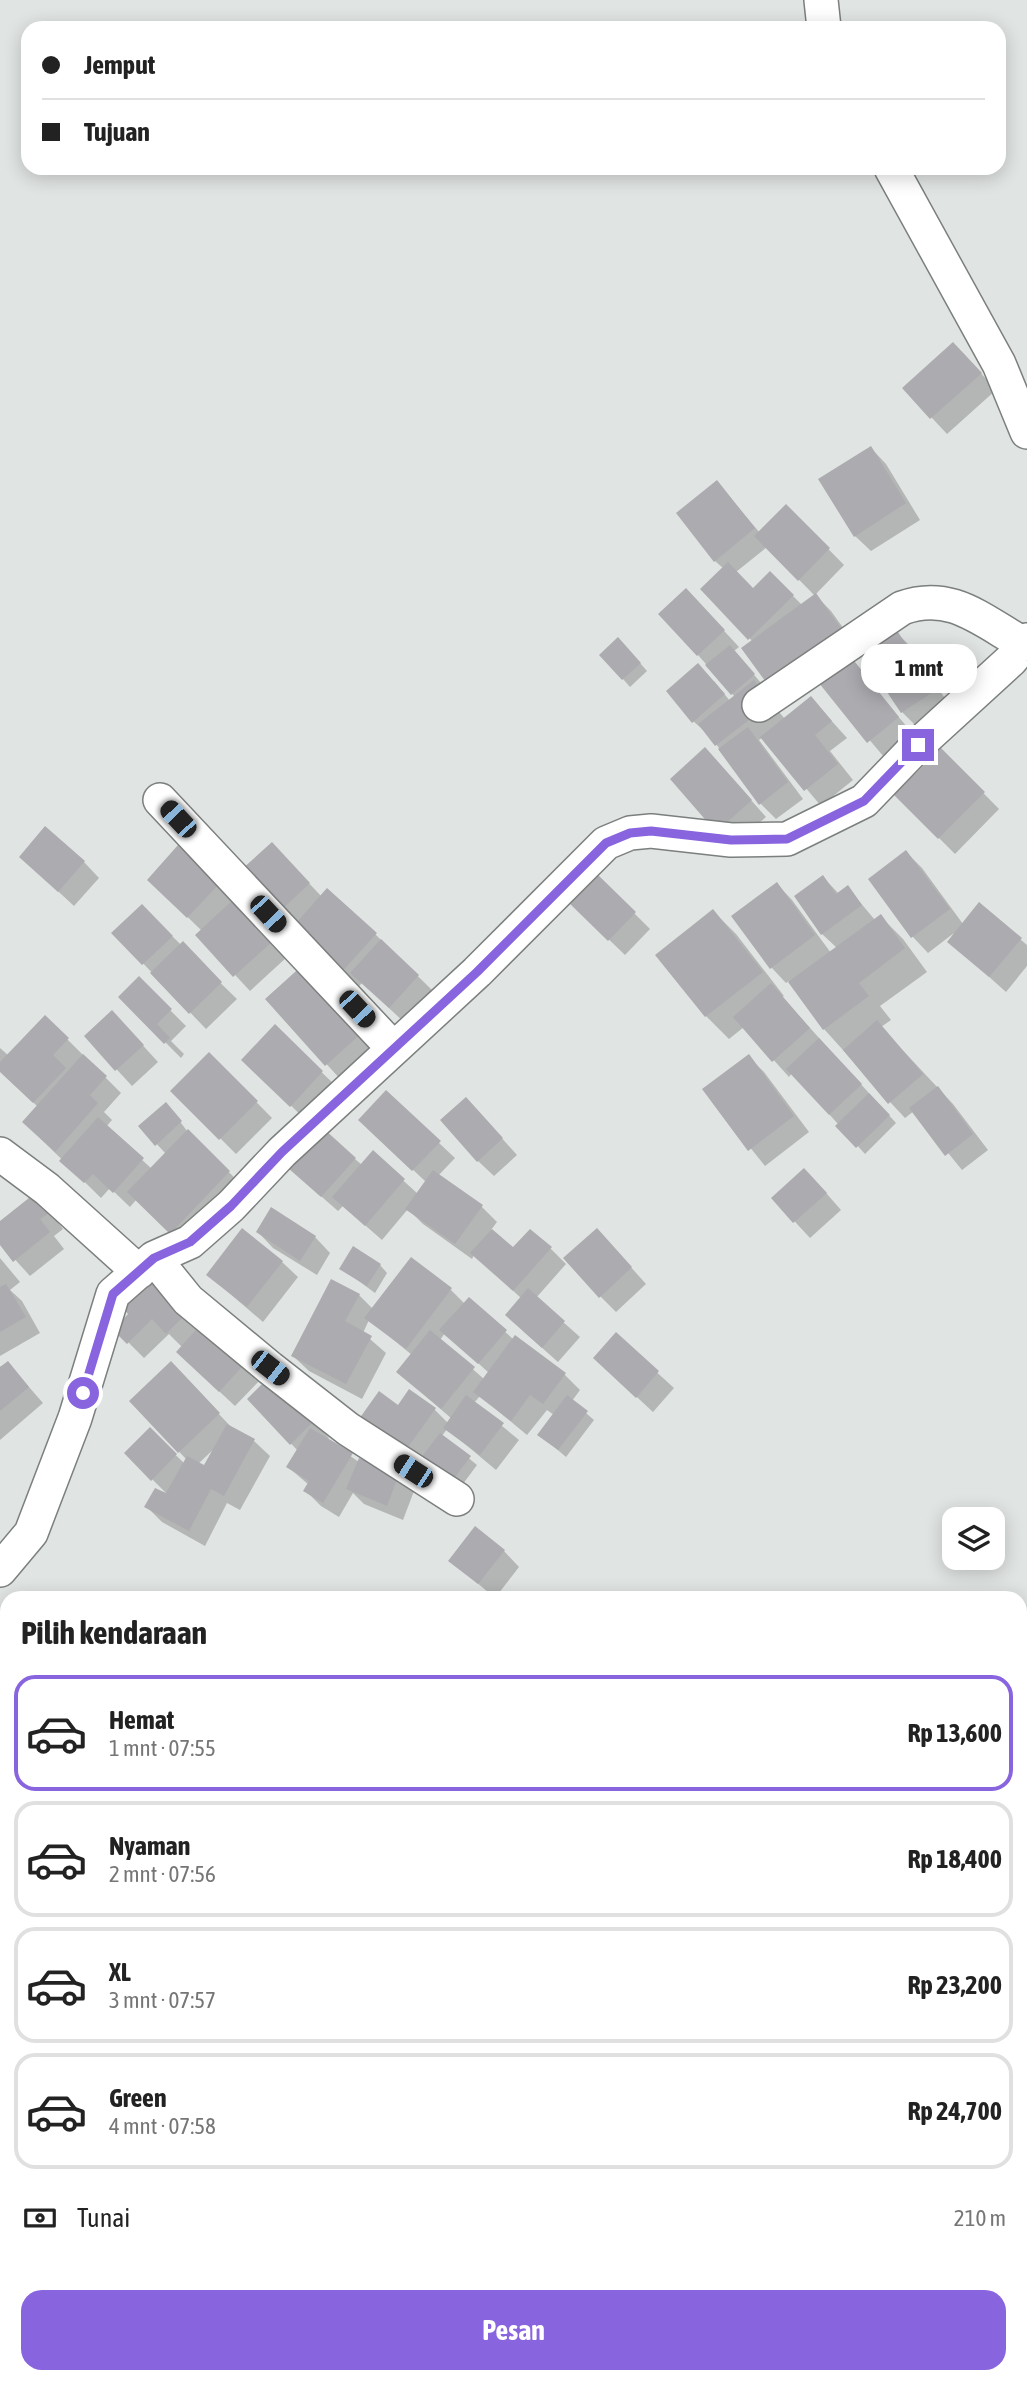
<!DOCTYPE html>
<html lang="id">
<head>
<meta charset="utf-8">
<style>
  :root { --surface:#fff; --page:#f2f2f2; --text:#222; --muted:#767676; --line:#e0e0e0; --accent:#8964df }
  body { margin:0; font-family:"Asap Condensed",sans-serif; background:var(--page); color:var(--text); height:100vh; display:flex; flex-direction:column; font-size:26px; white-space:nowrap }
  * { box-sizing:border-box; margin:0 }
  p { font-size:23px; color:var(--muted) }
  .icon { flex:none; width:38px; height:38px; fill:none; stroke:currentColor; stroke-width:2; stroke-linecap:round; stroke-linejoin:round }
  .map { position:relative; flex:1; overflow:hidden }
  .drawer { position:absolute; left:0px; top:1591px; width:1027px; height:793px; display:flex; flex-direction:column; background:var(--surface); border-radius:21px 21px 0 0; box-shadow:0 4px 18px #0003 }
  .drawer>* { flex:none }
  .banner { position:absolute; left:21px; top:21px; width:985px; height:154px; border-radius:21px; box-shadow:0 4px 18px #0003; display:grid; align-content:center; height:154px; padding:0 21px; background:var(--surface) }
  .buttons { position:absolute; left:942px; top:1507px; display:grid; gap:14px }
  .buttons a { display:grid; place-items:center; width:63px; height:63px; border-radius:14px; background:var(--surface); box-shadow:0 4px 18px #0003; font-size:35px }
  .end { position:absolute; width:32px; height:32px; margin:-16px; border:9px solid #8964df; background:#fff; box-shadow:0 0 0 4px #fff }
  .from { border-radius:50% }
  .bubble { position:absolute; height:49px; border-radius:21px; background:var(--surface); box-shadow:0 4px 18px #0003; font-size:23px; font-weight:700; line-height:49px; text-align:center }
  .car { position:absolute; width:21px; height:42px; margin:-21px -10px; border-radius:9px; box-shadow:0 0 5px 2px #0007; background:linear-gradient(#222 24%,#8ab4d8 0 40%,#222 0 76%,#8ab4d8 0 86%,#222 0) }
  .banner b { display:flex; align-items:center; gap:24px; height:66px; font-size:26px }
  .banner b+b { border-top:2px solid var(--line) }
  .banner i { width:18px; height:18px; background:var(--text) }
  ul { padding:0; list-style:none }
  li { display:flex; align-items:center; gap:21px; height:116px; margin:0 14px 10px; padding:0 7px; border:4px solid var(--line); border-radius:21px }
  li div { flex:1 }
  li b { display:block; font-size:26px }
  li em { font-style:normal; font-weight:700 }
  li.selected { border-color:var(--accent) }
  li>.icon { width:63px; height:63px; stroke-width:1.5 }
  h2 { padding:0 21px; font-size:32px; line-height:84px }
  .pay { display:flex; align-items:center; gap:18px; height:77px; padding:0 21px; font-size:26px }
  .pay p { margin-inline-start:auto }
  .primary-button { display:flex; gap:14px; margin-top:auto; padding:14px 21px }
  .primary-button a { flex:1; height:80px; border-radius:21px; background:var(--accent); color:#fff; font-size:28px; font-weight:700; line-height:80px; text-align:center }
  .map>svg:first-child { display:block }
  .shadow { fill:#0003; fill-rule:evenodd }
  .building { fill:#acabaf }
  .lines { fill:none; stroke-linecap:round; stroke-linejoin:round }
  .street-casing { stroke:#7b7f7d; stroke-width:36 }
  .street { stroke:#fff; stroke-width:33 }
  .route { stroke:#8964df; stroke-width:9 }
</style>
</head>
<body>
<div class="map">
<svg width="1027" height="2383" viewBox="0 0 1027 2383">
  <rect width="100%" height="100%" fill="#e0e4e2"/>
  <path class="shadow" d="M969,360L996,390L947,434L904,388Z
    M871,448L886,464L920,520L871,551L855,536Z
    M717,482L760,533L786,506L844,565L815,595L831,611L859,650L849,658L913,734L884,757L822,684L753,642L703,589L724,569L715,561ZM767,547L815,596L802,605L770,573L753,590L736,572Z
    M701,606L739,647L734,651L761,683L757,686L785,719L811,698L847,738L830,751L853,780L821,806L763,737L759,740L803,799L776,819L760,803L710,736L693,721L714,681L730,701L735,697L698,655Z
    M895,631L911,647L950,706L918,728L902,712Z
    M626,647L647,671L630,687L623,679Z
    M941,750L999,809L955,854L896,795Z
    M720,765L766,817L733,846L718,831Z
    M906,852L922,868L963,924L980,905L1027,945V966L1006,992L949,941L954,933L928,953L913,937L870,879Z
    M21,857L84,862L99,878L74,906Z
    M287,860L322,897L375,934L433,991L405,1023L362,983L356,989L280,912Z
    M595,874L650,929L625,955L569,901Z
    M823,877L839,894L848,888L875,920L880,916L903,939L927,972L880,1006L891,1020L881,1027L953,1104L988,1150L962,1170L914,1111L905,1118L890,1102L824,1029L789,981L786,983L771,967L777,884L792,900L831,953L837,948L822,934Z
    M219,885L287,957L250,991L198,935L202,931L165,895Z
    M142,907L237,999L206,1029L114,933Z
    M713,911L736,934L784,996L782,997L896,1123L865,1154L792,1073L789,1077L744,1027L729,1039L706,1016L658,955Z
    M305,965L379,1046L342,1081L267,999Z
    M139,979L186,1026L171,1041L184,1054L181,1058L120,997Z
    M46,1018L121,1093L104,1112L112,1120L106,1127L152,1169L166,1154L141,1127L173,1112L187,1131L245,1188L186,1248L136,1200L130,1207L110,1188L101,1198L40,1138L38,1107L0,1070V1048L9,1056Z
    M275,1027L338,1088L307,1121L259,1075Z
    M127,1028L158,1062L132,1086L86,1036Z
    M209,1054L272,1118L236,1154L173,1091Z
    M749,1057L764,1072L809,1132L765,1166L704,1090Z
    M481,1115L517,1155L494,1176L478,1161Z
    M376,1135L439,1143L455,1158L438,1176L481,1206L497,1222L491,1230L513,1250L550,1248L566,1264L536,1298L580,1337L558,1362L523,1331L521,1298L474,1255L472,1259L423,1224L408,1209L382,1240L343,1206L338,1211L306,1183L355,1159L362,1165L373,1153L418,1194L426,1182Z
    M820,1186L841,1210L810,1238L773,1198Z
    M50,1212L63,1229L54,1236L64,1249L30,1276L0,1243V1223Z
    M258,1232L315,1237L330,1253L317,1275L273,1248Z
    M612,1246L646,1284L616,1312L600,1296Z
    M0,1258L20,1282L10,1290L22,1301L40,1333L0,1356Z
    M282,1262L298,1277L263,1322L208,1275Z
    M380,1265L387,1273L375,1293L341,1268Z
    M152,1276L263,1377L235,1406L193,1367L182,1347L169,1334L144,1358L116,1330L131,1314Z
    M451,1290L465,1304L469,1299L514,1340L565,1375L580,1390L572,1401L594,1420L566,1457L539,1434L554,1415L547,1410L527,1435L480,1396L474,1403L519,1440L496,1470L447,1429L442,1436L477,1465L460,1488L377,1434L398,1407L434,1409L448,1423L452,1419L398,1372L412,1355L369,1320L363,1333L386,1353L362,1399L309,1371L293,1356L359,1295L373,1309ZM445,1333L489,1373L485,1380L440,1340Z
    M616,1335L674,1388L653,1412L611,1373Z
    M8,1363L43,1403L0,1440V1366L2,1368Z
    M186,1379L233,1429L254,1441L270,1456L240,1510L227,1503L205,1546L162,1522L147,1507L168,1495L126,1453L150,1430L185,1464L187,1460L131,1401ZM215,1448L205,1468L198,1464Z
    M286,1393L329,1438L327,1440L359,1462L398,1475L414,1491L403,1520L364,1504L353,1493L339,1517L321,1506L306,1491L309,1485L288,1467L298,1451L249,1399Z
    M504,1551L519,1567L495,1598L450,1560Z"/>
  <path class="building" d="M953,342L982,373L930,419L902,388Z
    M871,446L906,503L854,537L818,479Z
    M717,480L755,528L714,562L676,513Z
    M786,504L830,548L798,581L754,536Z
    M728,562L753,588L770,571L794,595L748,640L700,589Z
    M686,588L725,630L697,656L658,614Z
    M816,593L845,634L771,689L741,648Z
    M896,629L936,690L901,713L861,653Z
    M618,637L641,663L622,680L599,655Z
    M730,645L755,674L731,695L705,665Z
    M851,657L899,717L867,743L819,683Z
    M698,663L725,694L692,723L666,691Z
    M754,680L771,703L715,746L698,724Z
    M811,696L832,721L815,735L838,764L804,791L760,737Z
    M748,727L788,782L759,805L718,749Z
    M705,747L752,800L716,832L670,779Z
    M941,748L985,792L938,839L894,795Z
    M45,826L85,861L58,892L19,857Z
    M272,842L310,883L278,913L240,871Z
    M178,845L220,883L187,918L147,880Z
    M906,850L950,909L911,938L868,879Z
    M595,872L636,912L608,941L567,901Z
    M823,875L836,894L848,885L862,905L821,935L794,896Z
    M777,882L815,935L770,969L731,916Z
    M327,888L377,933L339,975L290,930Z
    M235,898L273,941L233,977L195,935Z
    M979,902L1022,938L989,977L947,942Z
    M142,904L173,936L142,965L111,933Z
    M713,909L763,972L705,1017L655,955Z
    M881,914L905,948L859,983L869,996L823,1030L788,982Z
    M381,939L419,975L389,1008L350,973Z
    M183,941L222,982L189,1014L150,973Z
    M305,963L365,1030L325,1066L265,999Z
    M139,976L172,1009L157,1024L170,1038L164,1044L118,997Z
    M771,983L810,1028L772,1062L733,1017Z
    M112,1010L144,1045L115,1071L84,1036Z
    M45,1015L69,1038L53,1055L66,1068L33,1103L0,1072V1062Z
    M877,1020L923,1074L888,1104L843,1050Z
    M275,1024L323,1071L290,1107L241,1060Z
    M819,1038L862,1084L829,1115L786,1069Z
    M209,1052L258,1101L219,1140L170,1091Z
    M83,1054L107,1076L90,1095L98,1103L55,1152L22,1122Z
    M749,1054L794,1116L748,1151L702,1089Z
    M938,1086L973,1134L945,1156L909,1108Z
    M386,1090L441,1141L412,1171L358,1120Z
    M869,1093L890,1115L856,1148L835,1126Z
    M466,1097L503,1138L477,1162L440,1120Z
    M166,1102L182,1121L155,1146L138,1126Z
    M98,1117L144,1158L113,1193L93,1174L84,1183L59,1161Z
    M188,1129L230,1171L170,1234L127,1192Z
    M324,1129L356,1158L321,1197L288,1168Z
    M373,1150L405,1179L365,1226L332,1197Z
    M804,1168L827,1193L793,1223L771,1198Z
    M433,1170L483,1205L455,1244L405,1209Z
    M34,1194L49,1213L40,1219L50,1232L13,1262L0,1245V1221Z
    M271,1207L316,1236L300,1261L256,1232Z
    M242,1228L283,1261L247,1307L206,1275Z
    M597,1228L632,1267L599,1298L563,1258Z
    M492,1229L513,1247L530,1229L552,1247L513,1291L470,1253Z
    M353,1246L381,1264L367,1286L339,1269Z
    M411,1257L452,1288L406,1349L364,1318Z
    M152,1273L189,1311L166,1334L152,1319L127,1344L113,1330L128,1314L120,1305Z
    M331,1279L360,1294L345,1321L372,1336L346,1384L291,1356Z
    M6,1284L26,1317L0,1332V1287Z
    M528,1288L565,1321L542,1348L505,1315Z
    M469,1297L507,1330L478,1364L439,1330Z
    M205,1320L248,1360L219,1392L176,1352Z
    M430,1330L475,1367L441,1409L396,1372Z
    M616,1332L659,1371L636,1398L593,1358Z
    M515,1335L566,1373L543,1404L530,1395L511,1421L473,1392Z
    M8,1361L29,1387L0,1411V1367Z
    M171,1361L220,1413L178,1453L129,1401Z
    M271,1375L314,1421L290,1445L247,1399Z
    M409,1389L436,1408L405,1451L359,1419L379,1391L398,1405Z
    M466,1395L504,1423L480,1455L443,1428Z
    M567,1395L588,1411L558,1450L537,1435Z
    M227,1424L255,1439L224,1496L211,1489L189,1531L144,1507L155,1488L166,1493L187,1456L204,1465Z
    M150,1427L177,1454L151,1481L124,1453Z
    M310,1428L353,1453L323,1503L303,1491L309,1481L286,1467Z
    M440,1433L471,1456L452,1481L421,1458Z
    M359,1458L399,1474L387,1506L346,1489Z
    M475,1526L505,1550L478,1584L448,1561Z"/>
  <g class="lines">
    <defs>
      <path id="street" d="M821,0L824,28
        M891,168L999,364L1027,432
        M759,705L902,608C951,590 982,621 1024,644
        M160,800L393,1048
        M0,1154L47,1189L139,1272
        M154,1258L188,1300L270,1368L348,1429L457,1499
        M0,1570L31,1533L75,1418L113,1294L154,1258L190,1242L231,1206L282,1152L477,972L606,843L630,833L651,831L731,840L787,839L864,801L918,745L1011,660L1027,640
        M0,2180L7,2181
        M561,2376L574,2383"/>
    </defs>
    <use href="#street" class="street-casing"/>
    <use href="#street" class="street"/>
  </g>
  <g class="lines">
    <path class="route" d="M83,1393L113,1294L154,1258L190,1242L231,1206L282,1152L477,972L606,843L630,833L651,831L731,840L787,839L864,801L918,745"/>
  </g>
</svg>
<div class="buttons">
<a><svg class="icon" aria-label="layers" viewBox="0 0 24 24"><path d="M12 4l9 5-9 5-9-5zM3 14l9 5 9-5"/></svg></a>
</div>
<i class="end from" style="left:83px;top:1393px"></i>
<i class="end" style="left:918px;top:745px"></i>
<div class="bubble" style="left:861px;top:644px;width:116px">1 mnt</div>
<i class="car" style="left:178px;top:819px;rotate:317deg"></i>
<i class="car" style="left:268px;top:914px;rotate:137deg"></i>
<i class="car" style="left:357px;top:1009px;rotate:137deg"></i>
<i class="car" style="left:270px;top:1368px;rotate:128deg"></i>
<i class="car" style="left:413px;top:1471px;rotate:303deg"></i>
<div class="banner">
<b><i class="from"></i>Jemput</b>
<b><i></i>Tujuan</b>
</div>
<section class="drawer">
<h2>Pilih kendaraan</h2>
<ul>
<li class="selected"><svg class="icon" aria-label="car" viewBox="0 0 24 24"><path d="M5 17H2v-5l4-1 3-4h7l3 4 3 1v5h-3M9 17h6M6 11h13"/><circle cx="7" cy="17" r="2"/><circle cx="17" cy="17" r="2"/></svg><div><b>Hemat</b><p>1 mnt · 07:55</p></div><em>Rp 13,600</em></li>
<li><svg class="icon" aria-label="car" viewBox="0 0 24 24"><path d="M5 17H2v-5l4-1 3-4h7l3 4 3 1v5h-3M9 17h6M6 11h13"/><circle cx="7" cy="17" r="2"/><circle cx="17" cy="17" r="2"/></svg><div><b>Nyaman</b><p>2 mnt · 07:56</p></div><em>Rp 18,400</em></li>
<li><svg class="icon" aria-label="car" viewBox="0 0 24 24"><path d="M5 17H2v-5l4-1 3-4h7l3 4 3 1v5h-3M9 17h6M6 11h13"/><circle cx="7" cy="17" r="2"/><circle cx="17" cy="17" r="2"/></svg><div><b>XL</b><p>3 mnt · 07:57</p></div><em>Rp 23,200</em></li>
<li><svg class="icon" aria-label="car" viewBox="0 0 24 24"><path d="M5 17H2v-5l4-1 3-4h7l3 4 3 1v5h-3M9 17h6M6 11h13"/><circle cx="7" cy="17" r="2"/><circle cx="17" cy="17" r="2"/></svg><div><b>Green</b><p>4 mnt · 07:58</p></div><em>Rp 24,700</em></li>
</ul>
<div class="pay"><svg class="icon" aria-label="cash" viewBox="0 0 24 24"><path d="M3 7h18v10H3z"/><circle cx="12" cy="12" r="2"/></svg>Tunai<p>210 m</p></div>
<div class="primary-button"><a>Pesan</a></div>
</section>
</div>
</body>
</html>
